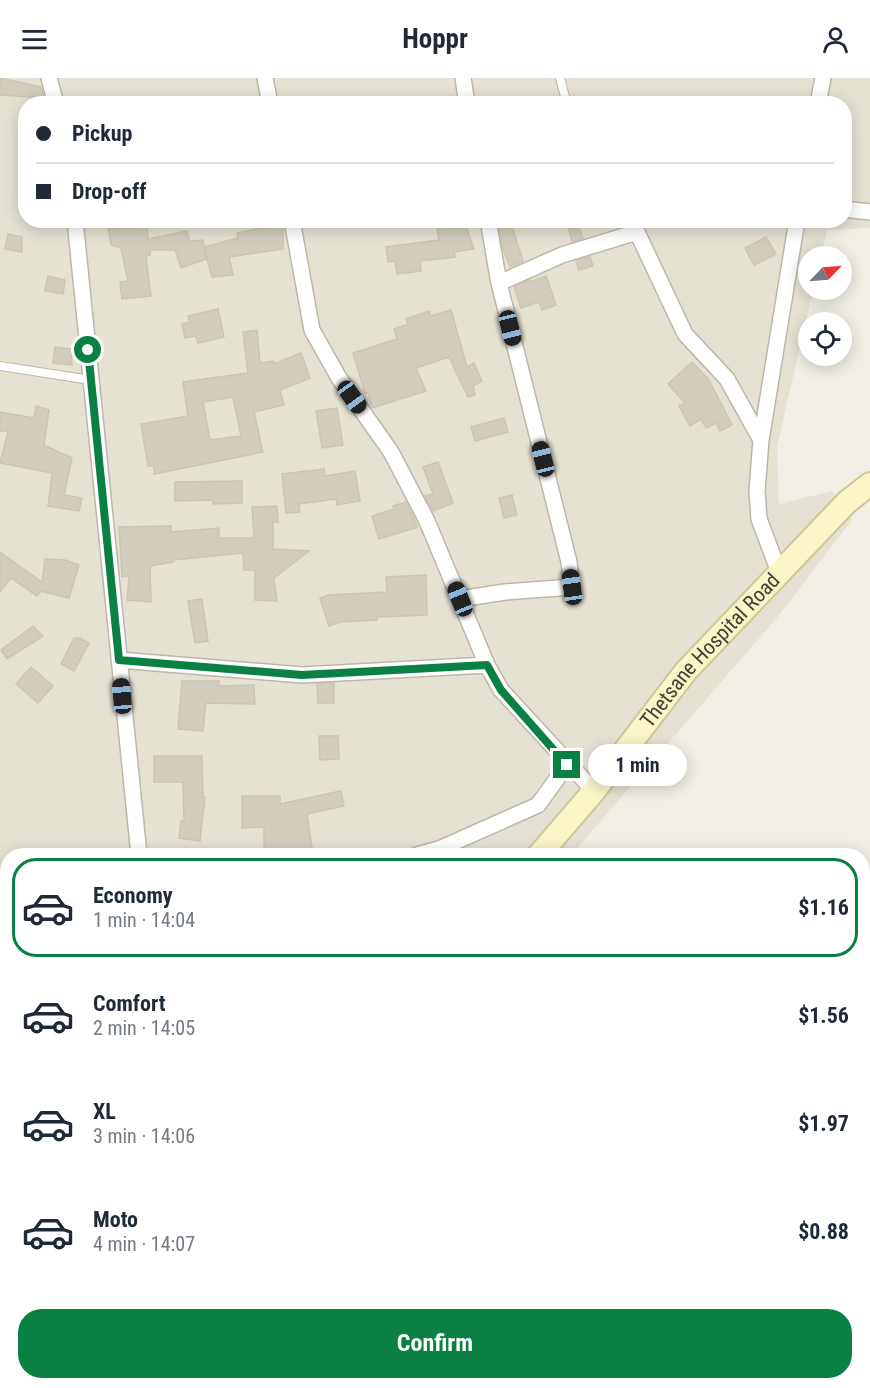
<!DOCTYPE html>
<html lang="en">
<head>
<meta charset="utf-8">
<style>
  :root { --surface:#fff; --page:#f2f2f3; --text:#1f2937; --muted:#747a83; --line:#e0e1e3; --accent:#0b8043 }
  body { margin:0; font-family:"Roboto Condensed",sans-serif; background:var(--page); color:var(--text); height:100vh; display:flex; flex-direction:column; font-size:22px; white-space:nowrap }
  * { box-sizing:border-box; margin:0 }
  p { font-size:20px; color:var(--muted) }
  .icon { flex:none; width:33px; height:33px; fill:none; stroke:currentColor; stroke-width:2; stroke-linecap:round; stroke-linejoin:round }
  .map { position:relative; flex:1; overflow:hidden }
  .panel { position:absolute; left:0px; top:770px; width:870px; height:542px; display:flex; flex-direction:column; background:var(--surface); border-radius:24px 24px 0 0; box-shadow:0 3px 15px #0003 }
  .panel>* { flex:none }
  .top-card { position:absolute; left:18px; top:18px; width:834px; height:132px; border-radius:24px; box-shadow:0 3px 15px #0003; display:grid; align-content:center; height:132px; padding:0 18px; background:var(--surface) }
  .needle { width:39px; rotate:65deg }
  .fabs { position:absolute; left:798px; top:168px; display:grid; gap:12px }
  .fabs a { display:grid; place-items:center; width:54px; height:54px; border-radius:50%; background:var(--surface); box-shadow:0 3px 15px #0003; font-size:30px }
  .end { position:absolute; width:27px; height:27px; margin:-14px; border:8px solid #0b8043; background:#fff; box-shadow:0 0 0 3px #fff }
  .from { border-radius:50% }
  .bubble { position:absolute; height:42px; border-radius:21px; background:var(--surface); box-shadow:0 3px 15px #0003; font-size:20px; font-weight:700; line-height:42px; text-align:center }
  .car { position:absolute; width:18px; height:36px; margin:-18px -9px; border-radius:8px; box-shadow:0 0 4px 2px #0007; background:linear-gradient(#222 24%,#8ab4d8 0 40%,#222 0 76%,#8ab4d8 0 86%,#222 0) }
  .top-card b { display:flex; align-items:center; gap:21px; height:57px; font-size:22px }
  .top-card b+b { border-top:2px solid var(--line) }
  .top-card i { width:15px; height:15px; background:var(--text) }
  ul { padding:10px 0 0; list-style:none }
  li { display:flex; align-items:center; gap:18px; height:99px; margin:0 12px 9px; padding:0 6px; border:3px solid transparent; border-radius:24px }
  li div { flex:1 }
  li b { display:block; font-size:22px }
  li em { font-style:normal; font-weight:700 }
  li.active { border-color:var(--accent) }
  li>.icon { width:54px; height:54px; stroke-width:1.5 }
  .button { display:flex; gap:12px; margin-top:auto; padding:12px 18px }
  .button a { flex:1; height:69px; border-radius:24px; background:var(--accent); color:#fff; font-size:24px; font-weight:700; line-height:69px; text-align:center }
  header { display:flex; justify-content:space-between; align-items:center; height:78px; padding:0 18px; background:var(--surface); font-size:27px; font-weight:700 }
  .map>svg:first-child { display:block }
  .residential { fill:#e5e2d4; fill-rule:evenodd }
  .building { fill:#d2cdbc; stroke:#ccc5b0; stroke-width:1.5; fill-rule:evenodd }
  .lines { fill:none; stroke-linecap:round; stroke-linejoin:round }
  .service-casing { stroke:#bcb8a9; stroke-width:10 }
  .minor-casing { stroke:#bcb8a9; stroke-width:18 }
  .tertiary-casing { stroke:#bcb8a9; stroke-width:22 }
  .secondary-casing { stroke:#cec898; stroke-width:26 }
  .service { stroke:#fff; stroke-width:8 }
  .minor { stroke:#fff; stroke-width:15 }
  .tertiary { stroke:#fff; stroke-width:20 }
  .secondary { stroke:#faf5c7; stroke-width:22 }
  .route { stroke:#0b8043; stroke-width:8 }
  .labels { text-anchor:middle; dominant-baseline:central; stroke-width:4.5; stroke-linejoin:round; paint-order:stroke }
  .street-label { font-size:21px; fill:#434035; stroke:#fff }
</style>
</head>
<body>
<header><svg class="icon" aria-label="menu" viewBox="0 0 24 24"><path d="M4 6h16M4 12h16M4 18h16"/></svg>Hoppr<svg class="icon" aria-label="person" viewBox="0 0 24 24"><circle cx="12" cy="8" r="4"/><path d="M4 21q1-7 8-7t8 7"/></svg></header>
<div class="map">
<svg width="870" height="1310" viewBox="0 0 870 1310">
  <rect width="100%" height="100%" fill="#f1efe5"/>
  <path class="residential" d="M0,0H870V150L827,152L821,178H808V212H813L777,369L779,426L832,413L852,442L776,541L571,777H8V1304H536L540,1310H0ZM26,26H844V142H26Z"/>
  <path class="building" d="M0,0L41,9L44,20L0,17Z
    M120,142H135L136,148H147L148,161L187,153L190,163L203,162L206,181L181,190L175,172H150V177L146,178L151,218L122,221L120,204L128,203L121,170L111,167L108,150L121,149Z
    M436,142H464L474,171L454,174L455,179L420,183L421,193L397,196L395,183L388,184L386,169L439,162Z
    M498,142H510L523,183L510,189L502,168Z
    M576,142L583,160L572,164L567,144Z
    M283,146V171L229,179L233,197L212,199L204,169L238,160L237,155Z
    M8,156L22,159V174L5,171Z
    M766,159L776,176L754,187L745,170Z
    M590,179L593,188L579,192L576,183Z
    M48,198L65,202L63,216L45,213Z
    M546,198L556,227L542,232L539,224L521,230L514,209L530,202V204Z
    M218,231L224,259L198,265L196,258L185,260L182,246L190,244L188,238Z
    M451,232L467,289L474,285L482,303L473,308L475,317L468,319L449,279L416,290L426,313L372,330L368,314L365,315L353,275L397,261L394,251L408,246L406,241L429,233L431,238Z
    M257,252L260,285L274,283V286L301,275L310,300L280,312L284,327L254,334L263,374L154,396V388H148L141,346L188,338L183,304L248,295L243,254ZM233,319L241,358L210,362L203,324Z
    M55,269L71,271L72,287L53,285Z
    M692,284L709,302L732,347L720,353L716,345L706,350L701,341L690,348L679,328L685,325L668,306Z
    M36,328L49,332L44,367L72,380L64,417L82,420L79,433L48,428L52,395L0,385L8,353H0V334L34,340Z
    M337,330L343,367L322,370L316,333Z
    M504,340L508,354L475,363L471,349Z
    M438,384L453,425L433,433L425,418L433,416L423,389Z
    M324,391L325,398L355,393L360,423L337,427L336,421L299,426L300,434L286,435L282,396Z
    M242,403V425L213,426V422L175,423V404Z
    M512,417L517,437L504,440L499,420Z
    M406,424L418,449L379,461L372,438L394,431L393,428Z
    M277,428L278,444H273V471L309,473L274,500L277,523L255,522V492H244L243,475L173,482V484L150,488L151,524L127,522L129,498L122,499L119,449L171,448V454L219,450V460H254L252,429Z
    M0,474L42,504L45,481L65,482L79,487L69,520L41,513L37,518L11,500L0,514Z
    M426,497L427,537L377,539V542L340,544L329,548L320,520L328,517L387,514L386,499Z
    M202,521L208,563L195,565L188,523Z
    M33,548L43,558L7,581L1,572Z
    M74,560H80L89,565L74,593L61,586Z
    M31,589L53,608L38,625L16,606Z
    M182,603H219V608L254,607L255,626L206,625L203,653L178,651Z
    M334,605V625H318L317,606Z
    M319,658H338L339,681L320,682Z
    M154,678H202L203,719H205L200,763L179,760L181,743H184L183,704H154Z
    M341,713L344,728L307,736L313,777H264V749L242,750V718H280V726Z"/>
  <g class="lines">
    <defs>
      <path id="service" d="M560,0L567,26
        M0,288L91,302
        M0,1075L8,1080
        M862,1133H870"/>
      <path id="minor" d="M49,0L56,26
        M265,0L270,26
        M463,0L467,26
        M818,26L823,0
        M844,131L870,134
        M75,142L139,777
        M292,142L312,252L339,300L391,374L427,443L487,587L501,612L594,713
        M499,205L562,177L637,154L685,256L727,301L761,362
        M779,494L759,441L757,413L761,362L797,142
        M460,521L505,514L572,509L569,484L499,205L488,142
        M119,582L302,597L487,587
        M417,777L439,771L538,727L567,687
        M2,1310L8,1298"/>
      <path id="tertiary" d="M0,1286L8,1291
        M41,1304L59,1310"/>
      <g id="secondary">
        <path id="s1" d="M539,777L594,713L686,593L847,424L870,406"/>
        <path d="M120,1310L122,1304"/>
      </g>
    </defs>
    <use href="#service" class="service-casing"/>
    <use href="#minor" class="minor-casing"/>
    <use href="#tertiary" class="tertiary-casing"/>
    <use href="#secondary" class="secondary-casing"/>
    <use href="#service" class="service"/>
    <use href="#minor" class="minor"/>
    <use href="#tertiary" class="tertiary"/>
    <use href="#secondary" class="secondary"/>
  </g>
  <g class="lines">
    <path class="route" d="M88,272L119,582L302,597L487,587L501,612L567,687"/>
  </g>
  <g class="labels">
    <g class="street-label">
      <text stroke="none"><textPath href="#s1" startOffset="267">Thetsane Hospital Road</textPath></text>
    </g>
  </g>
</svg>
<div class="fabs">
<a><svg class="needle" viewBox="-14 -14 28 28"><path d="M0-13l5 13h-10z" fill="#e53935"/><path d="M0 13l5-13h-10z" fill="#747a83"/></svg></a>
<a><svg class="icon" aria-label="locate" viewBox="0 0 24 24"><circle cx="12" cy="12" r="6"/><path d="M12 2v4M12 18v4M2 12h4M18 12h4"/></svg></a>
</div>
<i class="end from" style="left:88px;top:272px"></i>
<i class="end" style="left:567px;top:687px"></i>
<div class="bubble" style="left:588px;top:666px;width:99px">1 min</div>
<i class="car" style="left:510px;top:250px;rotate:166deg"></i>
<i class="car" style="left:352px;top:319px;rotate:144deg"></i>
<i class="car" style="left:543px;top:381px;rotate:346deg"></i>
<i class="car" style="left:572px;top:509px;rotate:352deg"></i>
<i class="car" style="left:460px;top:521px;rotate:338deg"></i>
<i class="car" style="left:122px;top:618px;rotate:355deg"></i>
<div class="top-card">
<b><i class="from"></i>Pickup</b>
<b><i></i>Drop-off</b>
</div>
<section class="panel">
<ul>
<li class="active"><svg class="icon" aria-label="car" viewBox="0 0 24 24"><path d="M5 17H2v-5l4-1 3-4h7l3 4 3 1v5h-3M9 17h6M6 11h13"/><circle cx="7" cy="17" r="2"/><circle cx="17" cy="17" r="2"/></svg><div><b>Economy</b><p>1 min · 14:04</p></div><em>$1.16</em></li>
<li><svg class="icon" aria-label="car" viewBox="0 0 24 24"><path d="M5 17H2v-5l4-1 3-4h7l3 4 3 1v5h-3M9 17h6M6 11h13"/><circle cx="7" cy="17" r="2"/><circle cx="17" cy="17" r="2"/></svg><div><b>Comfort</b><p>2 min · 14:05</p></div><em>$1.56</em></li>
<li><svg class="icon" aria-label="car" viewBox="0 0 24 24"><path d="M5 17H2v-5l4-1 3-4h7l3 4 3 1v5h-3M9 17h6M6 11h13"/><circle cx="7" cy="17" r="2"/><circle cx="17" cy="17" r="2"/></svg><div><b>XL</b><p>3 min · 14:06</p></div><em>$1.97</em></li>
<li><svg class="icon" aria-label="car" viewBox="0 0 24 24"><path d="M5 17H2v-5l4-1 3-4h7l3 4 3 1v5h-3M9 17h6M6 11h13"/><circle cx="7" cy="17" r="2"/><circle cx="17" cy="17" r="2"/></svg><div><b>Moto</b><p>4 min · 14:07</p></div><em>$0.88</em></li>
</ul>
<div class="button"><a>Confirm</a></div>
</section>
</div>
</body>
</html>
